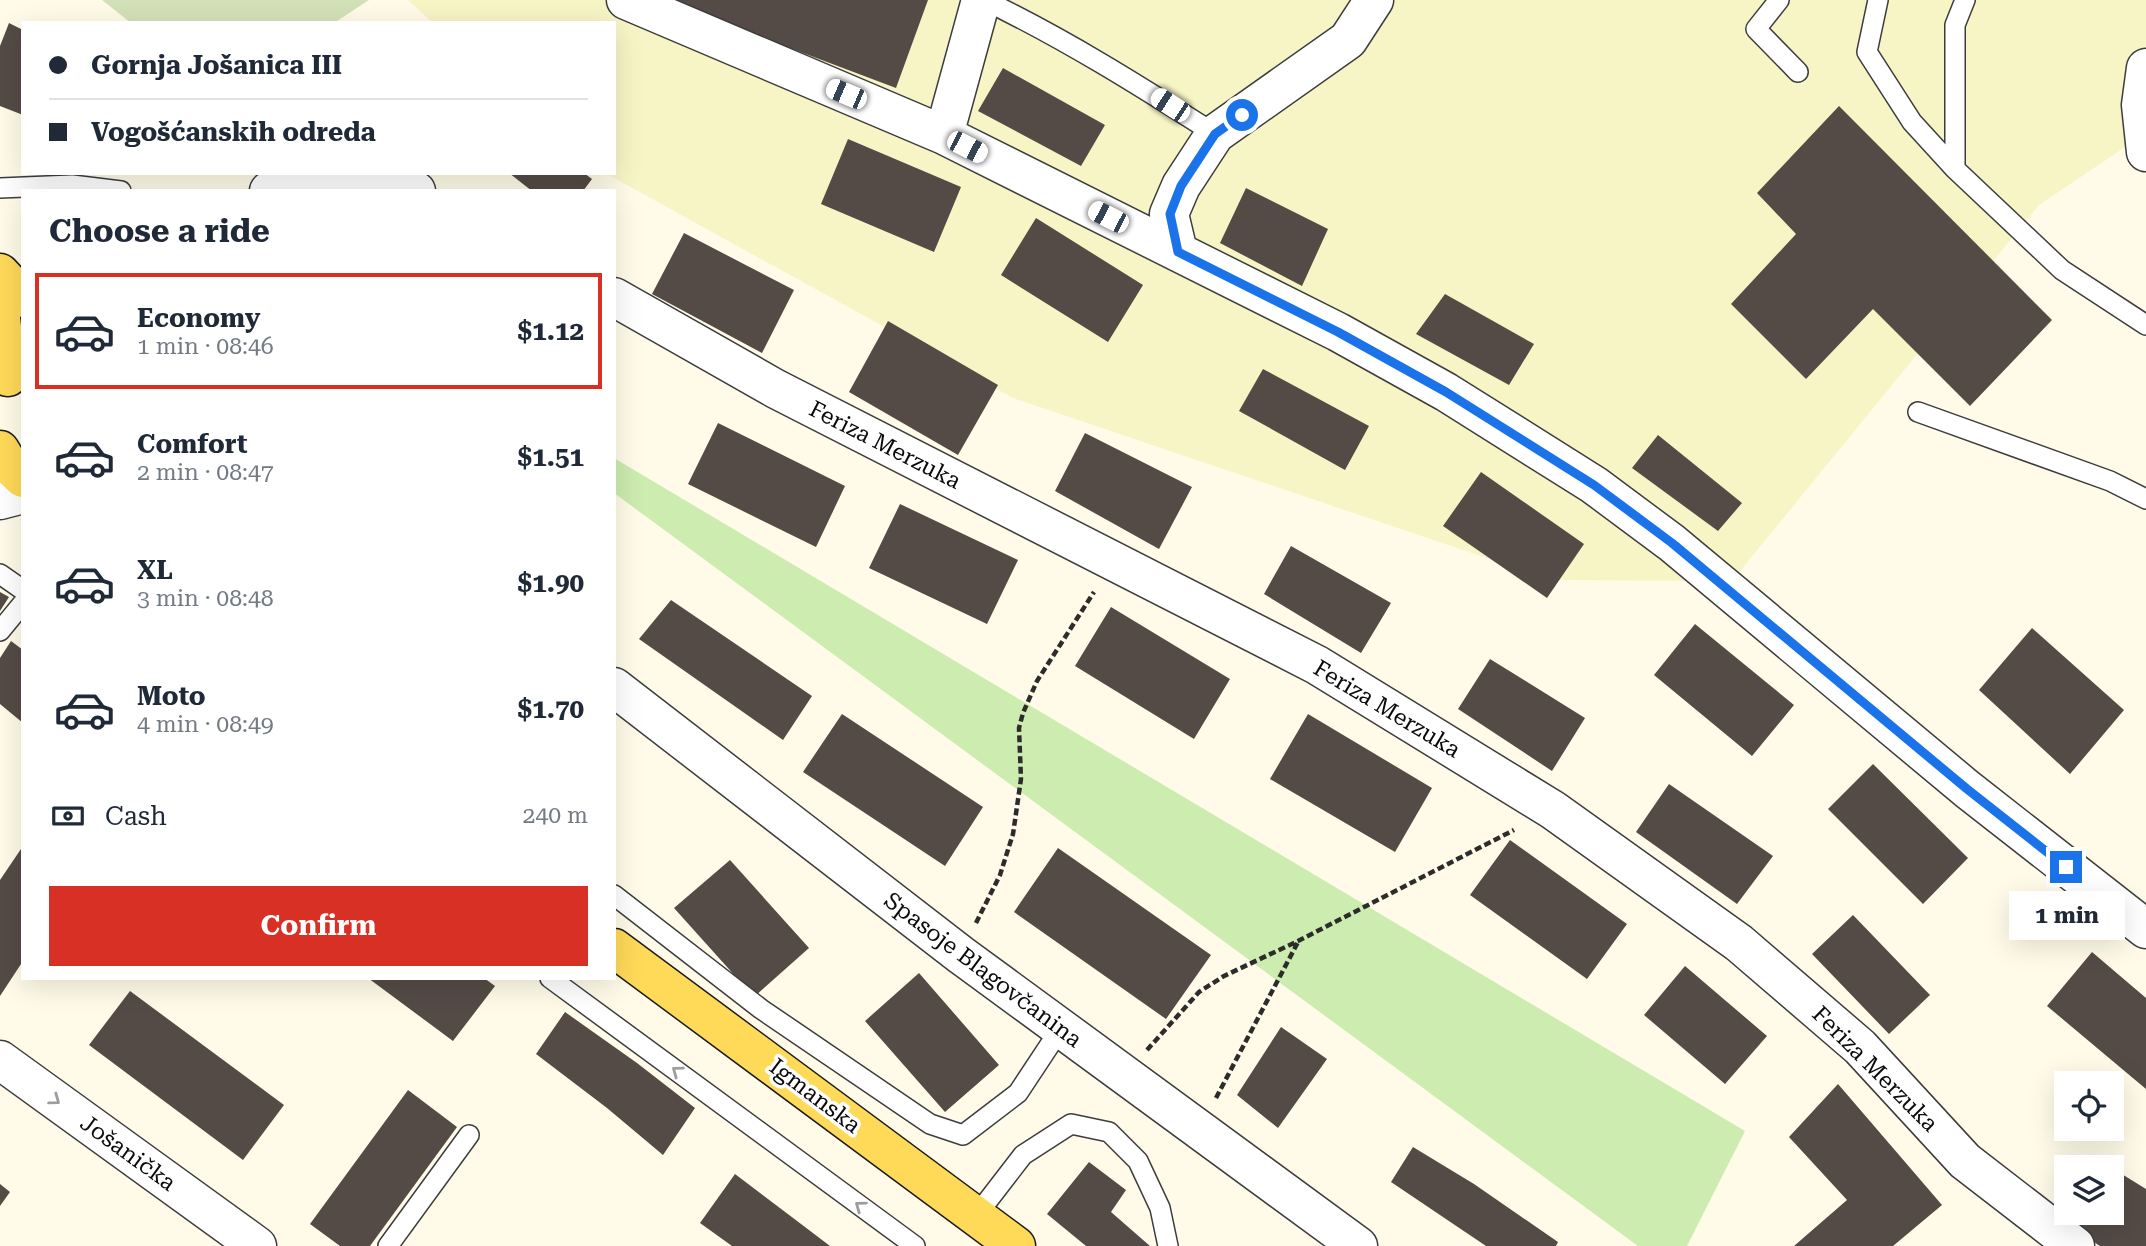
<!DOCTYPE html>
<html lang="en">
<head>
<meta charset="utf-8">
<style>
  :root { --surface:#fff; --page:#f6f6f7; --text:#1f2937; --muted:#747a83; --line:#e0e1e3; --accent:#d93025 }
  body { margin:0; font-family:"Roboto Serif",serif; background:var(--page); color:var(--text); height:100vh; display:flex; flex-direction:column; font-size:26px; white-space:nowrap }
  * { box-sizing:border-box; margin:0 }
  p { font-size:23px; color:var(--muted) }
  .icon { flex:none; width:38px; height:38px; fill:none; stroke:currentColor; stroke-width:2; stroke-linecap:round; stroke-linejoin:round }
  .map { position:relative; flex:1; overflow:hidden }
  .side { position:absolute; left:21px; top:189px; width:595px; height:791px; display:flex; flex-direction:column; background:var(--surface); border-radius:0px; box-shadow:0 7px 28px #0002 }
  .side>* { flex:none }
  .guide { position:absolute; left:21px; top:21px; width:595px; height:154px; border-radius:0px; box-shadow:0 7px 28px #0002; display:grid; align-content:center; height:154px; padding:0 28px; background:var(--surface) }
  .buttons { position:absolute; left:2054px; top:1071px; display:grid; gap:14px }
  .buttons a { display:grid; place-items:center; width:70px; height:70px; border-radius:0px; background:var(--surface); box-shadow:0 7px 28px #0002; font-size:35px }
  .end { position:absolute; width:32px; height:32px; margin:-16px; border:9px solid #1a73e8; background:#fff; box-shadow:0 0 0 4px #fff }
  .from { border-radius:50% }
  .bubble { position:absolute; height:49px; border-radius:0px; background:var(--surface); box-shadow:0 7px 28px #0002; font-size:23px; font-weight:700; line-height:49px; text-align:center }
  .car { position:absolute; width:21px; height:42px; margin:-21px -10px; border-radius:9px; box-shadow:0 0 5px 2px #0007; background:linear-gradient(#fff 24%,#345 0 40%,#fff 0 76%,#345 0 86%,#fff 0) }
  .guide b { display:flex; align-items:center; gap:24px; height:66px; font-size:26px }
  .guide b+b { border-top:2px solid var(--line) }
  .guide i { width:18px; height:18px; background:var(--text) }
  ul { padding:0; list-style:none }
  li { display:flex; align-items:center; gap:21px; height:116px; margin:0 14px 10px; padding:0 14px; border:4px solid transparent; border-radius:0px }
  li div { flex:1 }
  li b { display:block; font-size:26px }
  li em { font-style:normal; font-weight:700 }
  li.active { border-color:var(--accent) }
  li>.icon { width:63px; height:63px; stroke-width:1.5 }
  h2 { padding:0 28px; font-size:32px; line-height:84px }
  .pay { display:flex; align-items:center; gap:18px; height:77px; padding:0 28px; font-size:26px }
  .pay p { margin-inline-start:auto }
  .action { display:flex; gap:14px; margin-top:auto; padding:14px 28px }
  .action a { flex:1; height:80px; border-radius:0px; background:var(--accent); color:#fff; font-size:28px; font-weight:700; line-height:80px; text-align:center }
  .map>svg:first-child { display:block }
  .farmland { fill:#f7f4c6 }
  .green { fill:#cdecaf }
  .cemetery { fill:#d3e1b8 }
  .building { fill:#544b46 }
  .lines { fill:none; stroke-linecap:round; stroke-linejoin:round }
  .service-casing { stroke:#3d3d3d; stroke-width:22 }
  .minor-casing { stroke:#3d3d3d; stroke-width:41 }
  .primary-casing { stroke:#1b1b1b; stroke-width:41 }
  .path { stroke:#2c2c2c; stroke-width:4.5; stroke-dasharray:7 3.5; stroke-linecap:butt }
  .service { stroke:#fff; stroke-width:19 }
  .minor { stroke:#fff; stroke-width:38 }
  .primary { stroke:#ffd958; stroke-width:38 }
  .oneway { stroke:#9d9d9d }
  .route { stroke:#1a73e8; stroke-width:9 }
  .labels { text-anchor:middle; dominant-baseline:central; stroke-width:7; stroke-linejoin:round; paint-order:stroke }
  .street-label { font-size:23px; fill:#0a0a0a; stroke:#fff }
</style>
</head>
<body>
<div class="map">
<svg width="2146" height="1246" viewBox="0 0 2146 1246">
  <rect width="100%" height="100%" fill="#fffbe8"/>
  <path class="farmland" d="M408,0H2146V133L2039,205L1732,581L1552,580L1013,398L605,173H614V23H433Z"/>
  <path class="green" d="M614,458L1745,1131L1687,1246H1638L614,493Z"/>
  <path class="cemetery" d="M102,0H369L334,23H131Z"/>
  <path class="building" d="M662,0H928L896,88Z
    M9,23L23,30V115L0,106V46Z
    M1003,68L1105,125L1081,166L978,111Z
    M1839,106L2052,320L1970,406L1873,309L1806,379L1731,304L1796,234L1757,193Z
    M848,139L961,187L934,252L821,204Z
    M509,173H584L592,179L583,191H532Z
    M1246,188L1328,229L1302,286L1220,243Z
    M1036,218L1143,285L1108,342L1001,275Z
    M684,233L794,290L762,353L652,294Z
    M1445,294L1534,344L1509,385L1416,334Z
    M888,321L998,385L958,455L849,392Z
    M1263,369L1369,426L1345,470L1239,411Z
    M718,423L845,486L816,547L688,484Z
    M1085,433L1192,487L1159,549L1055,491Z
    M1658,435L1742,503L1718,531L1632,468Z
    M1481,472L1584,544L1547,598L1443,526Z
    M900,504L1018,560L987,624L869,568Z
    M1291,546L1391,603L1361,653L1264,594Z
    M0,592L9,597L0,611Z
    M671,600L812,696L783,740L639,639Z
    M1111,607L1230,679L1194,739L1075,666Z
    M1695,624L1794,705L1752,756L1654,675Z
    M2032,628L2124,710L2070,774L1979,690Z
    M11,641L23,650V723L0,704V658Z
    M1490,659L1585,718L1552,771L1458,709Z
    M842,714L983,807L945,866L803,772Z
    M1308,714L1432,788L1395,852L1270,779Z
    M1873,764L1968,858L1923,904L1828,809Z
    M1669,784L1773,856L1737,904L1636,832Z
    M1510,840L1627,924L1587,979L1470,895Z
    M23,846V961L0,996V880Z
    M1058,848L1211,955L1166,1019L1014,912Z
    M730,860L809,948L754,997L674,908Z
    M1853,915L1930,995L1889,1034L1812,954Z
    M2092,952L2146,998V1089L2047,1006Z
    M1685,966L1767,1036L1725,1084L1644,1015Z
    M919,973L999,1065L945,1112L865,1021Z
    M368,978H484L495,986L453,1041Z
    M130,991L284,1105L243,1160L89,1045Z
    M565,1012L637,1063L695,1108L663,1155L607,1108L536,1054Z
    M1281,1027L1327,1059L1278,1128L1237,1095Z
    M1838,1084L1942,1205L1893,1246H1794L1847,1200L1789,1137Z
    M408,1090L457,1127L370,1246H340L310,1224Z
    M1413,1147L1474,1184L1558,1242L1556,1246H1486L1391,1182Z
    M1089,1162L1126,1190L1111,1212L1150,1246H1086L1047,1214Z
    M2112,1168L2146,1189V1246H2100L2065,1223L2072,1213H2112Z
    M735,1174L805,1227L830,1246H732L700,1223Z
    M0,1184L10,1192L0,1206Z"/>
  <g class="lines">
    <defs>
      <path id="service" d="M984,0C1065,39 1140,86 1215,134
        M1779,0L1756,29L1798,72
        M1878,0L1867,52L1912,122L1955,169
        M1965,0L1955,25V169L2062,270L2146,325
        M0,188L72,185L121,191
        M1918,412L2110,481L2146,499
        M0,574L23,590
        M0,631L23,603
        M614,895L761,1009L930,1124L963,1135L1018,1093L1061,1028
        M550,978L915,1246
        M976,1216L1023,1155L1071,1124L1109,1132L1138,1161L1160,1208L1168,1246
        M388,1246L469,1135"/>
      <path id="minor" d="M626,0L944,135L1338,332L1446,392L1594,485L1672,543L1967,789L2146,929
        M2146,68L2141,105L2146,152
        M944,135L981,0
        M269,191C301,170 377,187 416,191
        M1178,252L1169,214L1181,186L1215,134L1348,40L1374,0
        M614,297L776,389L1317,665L1553,810L1739,943L1860,1047L1965,1161L2075,1246
        M0,500L23,494
        M614,687L961,955L1358,1246
        M0,1060L257,1246"/>
      <path id="primary" d="M0,273L23,298
        M0,310L8,377
        M0,450L9,465L23,478
        M614,948L1016,1246"/>
    </defs>
    <use href="#service" class="service-casing"/>
    <use href="#minor" class="minor-casing"/>
    <use href="#primary" class="primary-casing"/>
    <path class="path" d="M976,923L1000,875L1013,834L1021,779L1019,728L1023,713L1037,681L1094,592
      M1147,1050L1199,992L1224,976L1298,941L1514,830
      M1216,1098L1298,942"/>
    <use href="#service" class="service"/>
    <use href="#minor" class="minor"/>
    <use href="#primary" class="primary"/>
  </g>
  <defs><path id="oneway-chevron" d="M-2-3.5L2.5 0L-2 3.5" fill="none" stroke-width="1.6" stroke-linecap="round" stroke-linejoin="round" transform="scale(1.75)"/></defs>
  <g class="oneway">
    <use href="#oneway-chevron" transform="translate(677 1071) rotate(-144)"/>
    <use href="#oneway-chevron" transform="translate(55 1100) rotate(36)"/>
    <use href="#oneway-chevron" transform="translate(860 1206) rotate(-144)"/>
  </g>
  <g class="lines">
    <path class="route" d="M1242,115L1215,134L1181,186L1170,214L1178,252L1338,332L1446,392L1594,485L1672,543L1967,789L2066,867"/>
  </g>
  <g class="labels">
    <g class="street-label">
      <text transform="translate(885 445) rotate(27)">Feriza Merzuka</text>
      <text transform="translate(1387 709) rotate(31)">Feriza Merzuka</text>
      <text transform="translate(983 970) rotate(37)">Spasoje Blagovčanina</text>
      <text transform="translate(1875 1069) rotate(45)">Feriza Merzuka</text>
      <text transform="translate(815 1096) rotate(37)">Igmanska</text>
      <text transform="translate(128 1153) rotate(36)">Jošanička</text>
    </g>
  </g>
</svg>
<div class="buttons">
<a><svg class="icon" aria-label="locate" viewBox="0 0 24 24"><circle cx="12" cy="12" r="6"/><path d="M12 2v4M12 18v4M2 12h4M18 12h4"/></svg></a>
<a><svg class="icon" aria-label="layers" viewBox="0 0 24 24"><path d="M12 4l9 5-9 5-9-5zM3 14l9 5 9-5"/></svg></a>
</div>
<i class="end from" style="left:1242px;top:115px"></i>
<i class="end" style="left:2066px;top:867px"></i>
<div class="bubble" style="left:2009px;top:891px;width:116px">1 min</div>
<i class="car" style="left:846px;top:94px;rotate:293deg"></i>
<i class="car" style="left:1170px;top:105px;rotate:303deg"></i>
<i class="car" style="left:967px;top:147px;rotate:117deg"></i>
<i class="car" style="left:1108px;top:217px;rotate:297deg"></i>
<div class="guide">
<b><i class="from"></i>Gornja Jošanica III</b>
<b><i></i>Vogošćanskih odreda</b>
</div>
<section class="side">
<h2>Choose a ride</h2>
<ul>
<li class="active"><svg class="icon" aria-label="car" viewBox="0 0 24 24"><path d="M5 17H2v-5l4-1 3-4h7l3 4 3 1v5h-3M9 17h6M6 11h13"/><circle cx="7" cy="17" r="2"/><circle cx="17" cy="17" r="2"/></svg><div><b>Economy</b><p>1 min · 08:46</p></div><em>$1.12</em></li>
<li><svg class="icon" aria-label="car" viewBox="0 0 24 24"><path d="M5 17H2v-5l4-1 3-4h7l3 4 3 1v5h-3M9 17h6M6 11h13"/><circle cx="7" cy="17" r="2"/><circle cx="17" cy="17" r="2"/></svg><div><b>Comfort</b><p>2 min · 08:47</p></div><em>$1.51</em></li>
<li><svg class="icon" aria-label="car" viewBox="0 0 24 24"><path d="M5 17H2v-5l4-1 3-4h7l3 4 3 1v5h-3M9 17h6M6 11h13"/><circle cx="7" cy="17" r="2"/><circle cx="17" cy="17" r="2"/></svg><div><b>XL</b><p>3 min · 08:48</p></div><em>$1.90</em></li>
<li><svg class="icon" aria-label="car" viewBox="0 0 24 24"><path d="M5 17H2v-5l4-1 3-4h7l3 4 3 1v5h-3M9 17h6M6 11h13"/><circle cx="7" cy="17" r="2"/><circle cx="17" cy="17" r="2"/></svg><div><b>Moto</b><p>4 min · 08:49</p></div><em>$1.70</em></li>
</ul>
<div class="pay"><svg class="icon" aria-label="cash" viewBox="0 0 24 24"><path d="M3 7h18v10H3z"/><circle cx="12" cy="12" r="2"/></svg>Cash<p>240 m</p></div>
<div class="action"><a>Confirm</a></div>
</section>
</div>
</body>
</html>
